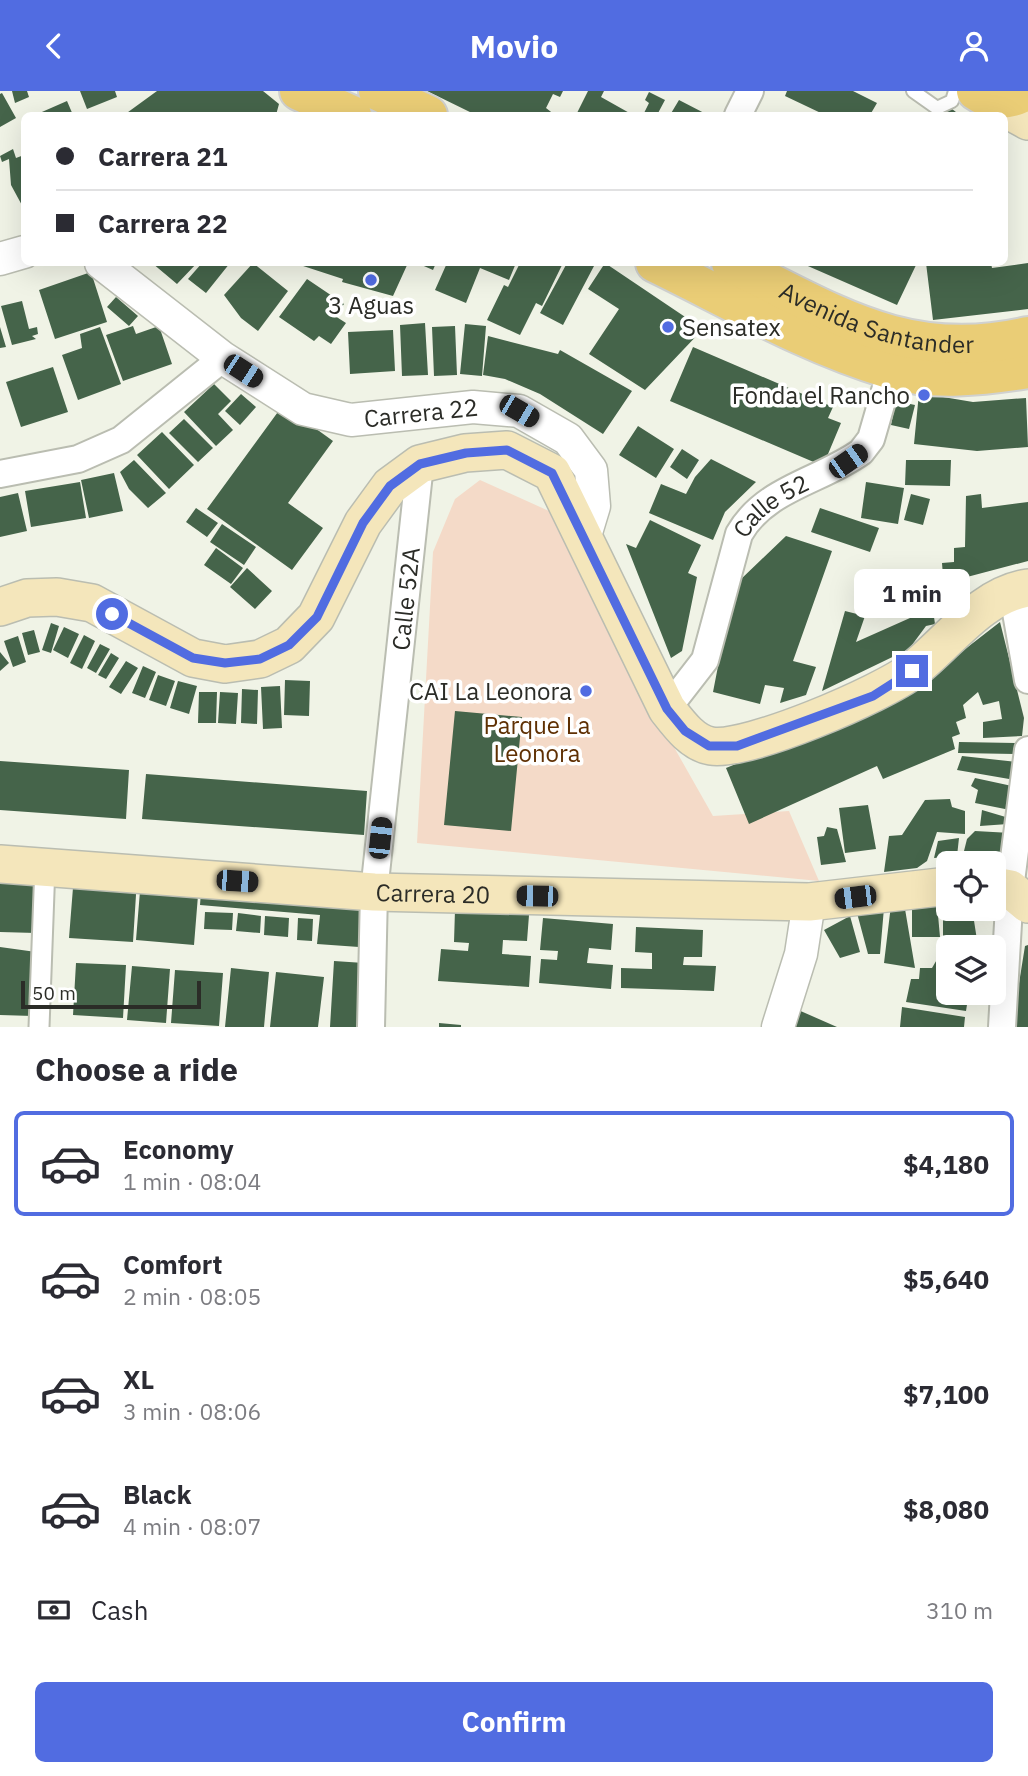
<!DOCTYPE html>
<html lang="en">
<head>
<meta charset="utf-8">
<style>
  :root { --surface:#fff; --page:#f7f7f7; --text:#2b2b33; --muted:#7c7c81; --line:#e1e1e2; --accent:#516ce1 }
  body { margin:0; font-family:"IBM Plex Sans",sans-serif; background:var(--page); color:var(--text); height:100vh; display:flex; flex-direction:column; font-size:26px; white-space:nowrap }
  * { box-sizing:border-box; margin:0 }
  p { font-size:23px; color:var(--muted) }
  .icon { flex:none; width:38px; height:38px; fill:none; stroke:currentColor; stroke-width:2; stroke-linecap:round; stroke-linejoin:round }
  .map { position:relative; height:936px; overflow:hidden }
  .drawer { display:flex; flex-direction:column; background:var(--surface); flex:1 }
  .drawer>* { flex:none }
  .hud { position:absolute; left:21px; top:21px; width:987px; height:154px; border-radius:10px; box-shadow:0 7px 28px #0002; display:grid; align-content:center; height:154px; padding:0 35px; background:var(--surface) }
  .controls { position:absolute; left:936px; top:760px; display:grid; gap:14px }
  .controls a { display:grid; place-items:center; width:70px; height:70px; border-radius:10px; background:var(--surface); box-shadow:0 7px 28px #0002; font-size:35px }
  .scale { position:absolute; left:21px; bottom:18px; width:180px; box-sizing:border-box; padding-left:7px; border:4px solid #2b2c27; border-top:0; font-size:19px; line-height:24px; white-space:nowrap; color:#2b2c27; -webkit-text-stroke:5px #fff; paint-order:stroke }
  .end { position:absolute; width:32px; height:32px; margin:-16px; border:9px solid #516ce1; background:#fff; box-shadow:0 0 0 4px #fff }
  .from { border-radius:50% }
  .bubble { position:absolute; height:49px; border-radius:10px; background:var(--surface); box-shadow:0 7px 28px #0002; font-size:23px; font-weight:800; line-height:49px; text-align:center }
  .car { position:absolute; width:21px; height:42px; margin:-21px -10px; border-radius:9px; box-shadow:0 0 5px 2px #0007; background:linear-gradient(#222 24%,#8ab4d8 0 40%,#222 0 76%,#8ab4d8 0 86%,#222 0) }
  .hud b { display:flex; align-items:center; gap:24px; height:66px; font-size:26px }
  .hud b+b { border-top:2px solid var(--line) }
  .hud i { width:18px; height:18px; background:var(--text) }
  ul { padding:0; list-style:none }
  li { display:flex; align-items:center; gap:21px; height:105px; margin:0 14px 10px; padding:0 21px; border:4px solid transparent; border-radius:10px }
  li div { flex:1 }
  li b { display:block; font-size:26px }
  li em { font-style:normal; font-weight:800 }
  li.selected { border-color:var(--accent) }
  li>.icon { width:63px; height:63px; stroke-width:1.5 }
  h2 { padding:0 35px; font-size:32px; line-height:84px }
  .pay { display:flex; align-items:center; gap:18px; height:77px; padding:0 35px; font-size:26px }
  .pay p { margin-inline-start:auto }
  .cta { display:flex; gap:14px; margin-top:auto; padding:14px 35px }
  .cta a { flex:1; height:80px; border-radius:10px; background:var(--accent); color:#fff; font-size:28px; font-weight:800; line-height:80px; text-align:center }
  header { display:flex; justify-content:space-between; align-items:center; height:91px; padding:0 35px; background:var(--accent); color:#fff; font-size:32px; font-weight:800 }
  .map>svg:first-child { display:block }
  .green { fill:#f4dac8 }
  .building { fill:#45644a }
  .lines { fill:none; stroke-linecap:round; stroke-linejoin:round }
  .service-casing { stroke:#babdb1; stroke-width:16 }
  .pedestrian-casing { stroke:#babdb1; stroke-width:23 }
  .minor-casing { stroke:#babdb1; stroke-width:30 }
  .tertiary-casing { stroke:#babdb1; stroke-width:35 }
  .secondary-casing { stroke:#babdb1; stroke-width:40 }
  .primary-casing { stroke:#d0d1cf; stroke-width:42 }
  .service { stroke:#fff; stroke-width:12 }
  .pedestrian { stroke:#fff; stroke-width:19 }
  .minor { stroke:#fff; stroke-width:26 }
  .tertiary { stroke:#fff; stroke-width:32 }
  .secondary { stroke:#f4e6bb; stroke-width:37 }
  .primary { stroke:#eacd76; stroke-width:38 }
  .route { stroke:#516ce1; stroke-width:9 }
  .poi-dot { fill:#516ce1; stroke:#fff; stroke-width:2.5 }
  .labels { text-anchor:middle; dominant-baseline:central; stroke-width:7; stroke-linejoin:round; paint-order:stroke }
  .poi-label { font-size:24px; fill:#2b2c27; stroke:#fff; text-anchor:end }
  .street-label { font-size:24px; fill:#2b2c27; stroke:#fff }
  .park-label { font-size:24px; fill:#5f3003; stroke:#fff }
</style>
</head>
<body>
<header><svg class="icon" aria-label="back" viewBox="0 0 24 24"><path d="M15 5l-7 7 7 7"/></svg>Movio<svg class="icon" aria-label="person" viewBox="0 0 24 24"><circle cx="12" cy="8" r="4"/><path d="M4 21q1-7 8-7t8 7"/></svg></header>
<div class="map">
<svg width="1028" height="936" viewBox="0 0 1028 936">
  <rect width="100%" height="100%" fill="#f0f3e6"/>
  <path class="green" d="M480,389L569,429L628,575L713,725L789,720L819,790L417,752L433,461L455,408Z"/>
  <path class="building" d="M12,0H27L29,6L15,12Z
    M80,0H115L117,6L87,18Z
    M157,0H263L279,13L276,24H124Z
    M427,0H563L560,6L553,3L546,17L555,24H476Z
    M588,0H604L601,6L633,24H576Z
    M787,0H853L877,12L870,24H825L785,5Z
    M649,1L665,9L657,24H643L649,12L645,9Z
    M2,2L16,27L0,36V3Z
    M679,9L708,24H670Z
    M67,10L73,24H35Z
    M948,15L960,24H941Z
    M13,58L16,67L24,64V118L11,94L9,68L2,71L0,65Z
    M152,172H197L177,193Z
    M202,172H230L206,202L188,188Z
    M253,172L288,200L258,240L241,227L224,204Z
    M299,172H408L393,205L342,191L343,188L297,173Z
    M417,172H436L433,179Z
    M447,172H516L509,189L480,177L466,212L435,199Z
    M520,172H563L542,215L536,212L520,244L487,229L504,194L508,196Z
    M567,172H586L594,175L563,234L540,222Z
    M605,172L703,238L645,299L589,263L619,218L588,198Z
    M801,172H917L897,214Z
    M926,172H991L992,177L1028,172V218L933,229Z
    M91,181L107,231L55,248L39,199Z
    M307,188L344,213L335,225L346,232L331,253L319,245L314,250L279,226Z
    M116,206L138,225L129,235L107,216Z
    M22,210L29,238L37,236L38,243L32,245L36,248L12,254L1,215Z
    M425,232L428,284L402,285L400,234Z
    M465,233L486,235L482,285L460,283Z
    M133,235L136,243L159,235L172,273L123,290L106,244Z
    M455,235L457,284L434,285L432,236Z
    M0,236L6,256L0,257Z
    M100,236L121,293L78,309L62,264L82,257L80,243Z
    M393,239L395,280L350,283L348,241Z
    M488,245L558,263L560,259L632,300L603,343L540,303L505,288L483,284Z
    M693,256L833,316L828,327L841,332L823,375L670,310Z
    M53,276L68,321L21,336L6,291Z
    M214,293L231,310L218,323L233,339L216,355L184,321Z
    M919,302L973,311L1026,307L1028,356L977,360L914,353Z
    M241,303L256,316L240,334L225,320Z
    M896,310L915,314L909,338L891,334Z
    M283,314L333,350L288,412L323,437L292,479L207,418Z
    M184,328L213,357L198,371L169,342Z
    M638,335L674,358L656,387L619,364Z
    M162,341L194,374L169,398L137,364Z
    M682,358L699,369L687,388L670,376Z
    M711,368L756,391L725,421L713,449L649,422L661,393L686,403L695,386Z
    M134,369L166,402L148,417L129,398L120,381Z
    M906,369H951L950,395L905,394Z
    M114,382L123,420L89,427L81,389Z
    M80,391L86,427L31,436L25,400Z
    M866,391L904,397L898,433L861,427Z
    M18,402L27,440L0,446V406Z
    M911,403L930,408L923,434L904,429Z
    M981,403L982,417L1028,411V470L967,486L969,504L957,505L958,513L946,514L947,524L934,526L935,533L926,535L909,558L822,600L845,520L865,525L856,551L910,527L918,518L915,494L930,492L929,487L943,485L942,472L954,471V457L965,456L966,405Z
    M196,417L218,432L207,446L186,431Z
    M820,417L879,437L870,461L811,441Z
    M650,429L701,454L688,482L697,486L682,560L671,567L626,453L636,457Z
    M222,433L256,456L244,474L210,451Z
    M786,445L832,460L793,570L816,576L806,604L780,612L784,597L765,594L760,613L713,601L728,524L739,490Z
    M216,457L243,477L231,493L204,474Z
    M247,477L272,500L255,518L230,496Z
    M1000,531L1024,627L1022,645L983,647V631L1002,628L999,610L983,614L978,601L963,614L966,627L956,631L960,643L952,646L955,658L883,688L877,675L749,733L726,677L906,604Z
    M51,532L59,535L51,562L42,559Z
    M64,536L79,543L68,567L53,559Z
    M34,539L40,561L28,564L22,542Z
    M84,544L95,550L82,578L70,572Z
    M18,545L26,571L13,576L4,550Z
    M100,553L110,558L96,582L87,577Z
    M0,561L9,572L0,580Z
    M111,562L119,567L106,588L98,584Z
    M126,570L138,577L121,603L109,596Z
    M143,575L156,581L145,607L132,602Z
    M158,584L175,590L166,615L149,609Z
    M285,589L310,590L309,625L284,624Z
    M178,590L197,595L189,623L170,617Z
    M280,595L282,637L263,638L261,596Z
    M242,598L258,599L257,633L241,632Z
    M199,601H217L216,632H198Z
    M220,601L238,602L236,633L218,632Z
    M455,620L522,626L511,740L444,734Z
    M959,651L1015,652V663L958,662Z
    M962,665L1017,671L1015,689L957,679Z
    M0,670L129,679L126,728L0,719Z
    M146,683L367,700L364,744L142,728Z
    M975,687L1012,695L1010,719L975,712L978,699L971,695Z
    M950,708L952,716L965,720V743L937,741L927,770L917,777L884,781L889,745L902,744L925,709Z
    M868,714L876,758L845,762L839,717Z
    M982,719L1009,727L1008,733L980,735Z
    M827,736L837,738L846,771L821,774L817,746L824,745Z
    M975,740L1011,742L1007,777L994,776V772H961L967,748Z
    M959,747L957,765L934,767L938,750Z
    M0,777L39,779L36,842L0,841Z
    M74,784L137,788L133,851L69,847Z
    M141,788L199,792L194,854L136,849Z
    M201,801L370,814L367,845H360L359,856L317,853L320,824L200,814Z
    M948,811V817H972L977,849L943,846V812Z
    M937,813L940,846H912V814Z
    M891,814L905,818L915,877L884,872Z
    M884,817L880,863H868L857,822Z
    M455,819L529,824L527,850L503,849L502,863L531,865L529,896L438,890L441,858L468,860L469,852L454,851Z
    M205,821L233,822L232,839L204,838Z
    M238,822L261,825L260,842L236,840Z
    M265,825L289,827L288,846L264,844Z
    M850,825L860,861L840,867L824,839Z
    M298,827L313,828L312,850L297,849Z
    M543,827L613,833L611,859L589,857L587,872L613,874L611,898L539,892L541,868L557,869L558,860L540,859Z
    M636,836L703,839L702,866H684L683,874L716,875L714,900L621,897V877L652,878V862L635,861Z
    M938,849L962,855L948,856V901H969L966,920L906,911L911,888H919L920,877H932L939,865Z
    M1028,854V936H1012L1025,855Z
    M0,856L36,861L33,925L0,924Z
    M334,870L364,872L360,936H330Z
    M76,872L126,874L123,927L73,924Z
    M132,875L170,878L166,932L127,929Z
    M231,877L269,881L264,936H225Z
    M175,879L223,882L219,935L171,932Z
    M276,881L324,886L318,936H270Z
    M902,916L965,926L964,936H900Z
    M796,918L837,936H790Z
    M439,932L461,934V936H439Z"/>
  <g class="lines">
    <defs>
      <path id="service" d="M913,0L937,17L952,10L955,0"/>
      <path id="pedestrian" d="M39,936L45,774"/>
      <g id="minor">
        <path d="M738,24L750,0"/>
        <path d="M0,383L78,368L121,349L223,267"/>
        <path d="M1012,499L1028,589"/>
        <path id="s1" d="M667,618L705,569L739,443C765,397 821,390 861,361L871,348L891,279"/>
        <path id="s2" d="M371,936L374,801L420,373"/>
        <path d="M1002,936L1010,798L1028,659"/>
      </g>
      <g id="tertiary">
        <path d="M0,168L24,161"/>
        <path id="s3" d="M101,172L223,267L303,318L351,329L473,316L519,320L568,348L591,379L594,415L584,448"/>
        <path d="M778,936L801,863L809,811"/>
      </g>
      <g id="secondary">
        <path d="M988,8L1028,30"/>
        <path d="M0,516L27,507L57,506L92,512L193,567L225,573L260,568L289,554L316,526L363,432L390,395L420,373L465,362L507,359L552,382L667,618C678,632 692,652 711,655C747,661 882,603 913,579C949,551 981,504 1028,497"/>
        <path id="s4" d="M0,773L374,801L809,811L948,795"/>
        <path d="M994,795L1010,798L1028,813"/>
      </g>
      <g id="primary">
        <path d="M299,0L352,24"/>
        <path d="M378,0L428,24"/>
        <path d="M976,0C991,11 1010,10 1026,0"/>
        <path d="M655,172C731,209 808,254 889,278C933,291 984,285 1028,278"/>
        <path id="s5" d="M731,172C835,223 908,273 1028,245"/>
      </g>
    </defs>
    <use href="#service" class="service-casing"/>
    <use href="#pedestrian" class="pedestrian-casing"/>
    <use href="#minor" class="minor-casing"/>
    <use href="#tertiary" class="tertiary-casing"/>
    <use href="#secondary" class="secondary-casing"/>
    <use href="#primary" class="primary-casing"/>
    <use href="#service" class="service"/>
    <use href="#pedestrian" class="pedestrian"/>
    <use href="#minor" class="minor"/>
    <use href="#tertiary" class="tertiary"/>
    <use href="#secondary" class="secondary"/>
    <use href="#primary" class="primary"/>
  </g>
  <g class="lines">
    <path class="route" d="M112,523L193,567L225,572L260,568L289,554L317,526L363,432L390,395L420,373L466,362L507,359L552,382L667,618L685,640L709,655H737L873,605L912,580"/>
  </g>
  <g class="poi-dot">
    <circle cx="371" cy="189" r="7"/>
    <circle cx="668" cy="236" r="7"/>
    <circle cx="924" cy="304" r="7"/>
    <circle cx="586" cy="600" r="7"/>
  </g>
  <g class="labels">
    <g class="poi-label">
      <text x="371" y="214" text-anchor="middle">3 Aguas</text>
      <text x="682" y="236" text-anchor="start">Sensatex</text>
      <text x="910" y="304">Fonda el Rancho</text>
      <text x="572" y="600">CAI La Leonora</text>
    </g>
    <g class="street-label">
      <text stroke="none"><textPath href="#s5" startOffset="158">Avenida Santander</textPath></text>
      <text stroke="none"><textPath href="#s3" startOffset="369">Carrera 22</textPath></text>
      <text stroke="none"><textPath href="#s1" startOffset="236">Calle 52</textPath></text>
      <text stroke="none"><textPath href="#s2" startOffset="430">Calle 52A</textPath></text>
      <text stroke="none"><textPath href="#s4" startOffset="434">Carrera 20</textPath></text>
    </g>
    <g class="park-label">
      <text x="537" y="634">Parque La<tspan x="537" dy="28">Leonora</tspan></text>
    </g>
  </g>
</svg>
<div class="controls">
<a><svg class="icon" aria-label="locate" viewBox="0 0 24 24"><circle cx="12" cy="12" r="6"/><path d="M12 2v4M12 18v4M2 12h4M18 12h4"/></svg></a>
<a><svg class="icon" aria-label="layers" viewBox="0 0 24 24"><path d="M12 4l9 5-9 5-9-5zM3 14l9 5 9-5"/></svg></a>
</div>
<div class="scale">50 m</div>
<i class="end from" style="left:112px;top:523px"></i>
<i class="end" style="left:912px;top:580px"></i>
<div class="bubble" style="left:854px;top:478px;width:116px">1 min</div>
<i class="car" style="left:243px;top:280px;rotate:123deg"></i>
<i class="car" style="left:519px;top:320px;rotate:120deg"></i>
<i class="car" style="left:848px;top:370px;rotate:55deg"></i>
<i class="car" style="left:380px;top:747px;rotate:6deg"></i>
<i class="car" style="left:237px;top:790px;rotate:94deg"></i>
<i class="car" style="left:537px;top:805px;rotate:271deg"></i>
<i class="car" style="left:855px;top:806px;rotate:263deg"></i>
<div class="hud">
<b><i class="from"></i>Carrera 21</b>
<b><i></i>Carrera 22</b>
</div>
</div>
<section class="drawer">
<h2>Choose a ride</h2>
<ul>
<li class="selected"><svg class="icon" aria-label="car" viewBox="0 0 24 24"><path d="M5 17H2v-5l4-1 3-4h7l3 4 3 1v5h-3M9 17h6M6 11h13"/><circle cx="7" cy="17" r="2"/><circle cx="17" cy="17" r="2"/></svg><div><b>Economy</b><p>1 min · 08:04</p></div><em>$4,180</em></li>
<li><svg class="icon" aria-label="car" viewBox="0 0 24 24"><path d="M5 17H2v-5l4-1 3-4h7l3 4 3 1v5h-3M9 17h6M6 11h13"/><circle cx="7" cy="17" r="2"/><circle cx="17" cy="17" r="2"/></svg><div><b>Comfort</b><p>2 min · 08:05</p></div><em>$5,640</em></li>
<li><svg class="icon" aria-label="car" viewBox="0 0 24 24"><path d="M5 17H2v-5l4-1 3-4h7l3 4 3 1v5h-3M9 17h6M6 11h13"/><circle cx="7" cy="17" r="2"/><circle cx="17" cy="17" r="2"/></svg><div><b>XL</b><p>3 min · 08:06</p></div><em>$7,100</em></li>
<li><svg class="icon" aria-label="car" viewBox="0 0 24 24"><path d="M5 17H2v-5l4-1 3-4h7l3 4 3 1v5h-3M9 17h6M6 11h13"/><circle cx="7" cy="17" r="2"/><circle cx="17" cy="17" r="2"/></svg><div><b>Black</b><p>4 min · 08:07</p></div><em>$8,080</em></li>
</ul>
<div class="pay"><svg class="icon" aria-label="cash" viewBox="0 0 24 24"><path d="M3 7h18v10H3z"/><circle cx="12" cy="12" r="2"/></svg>Cash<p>310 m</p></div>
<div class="cta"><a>Confirm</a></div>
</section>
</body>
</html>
